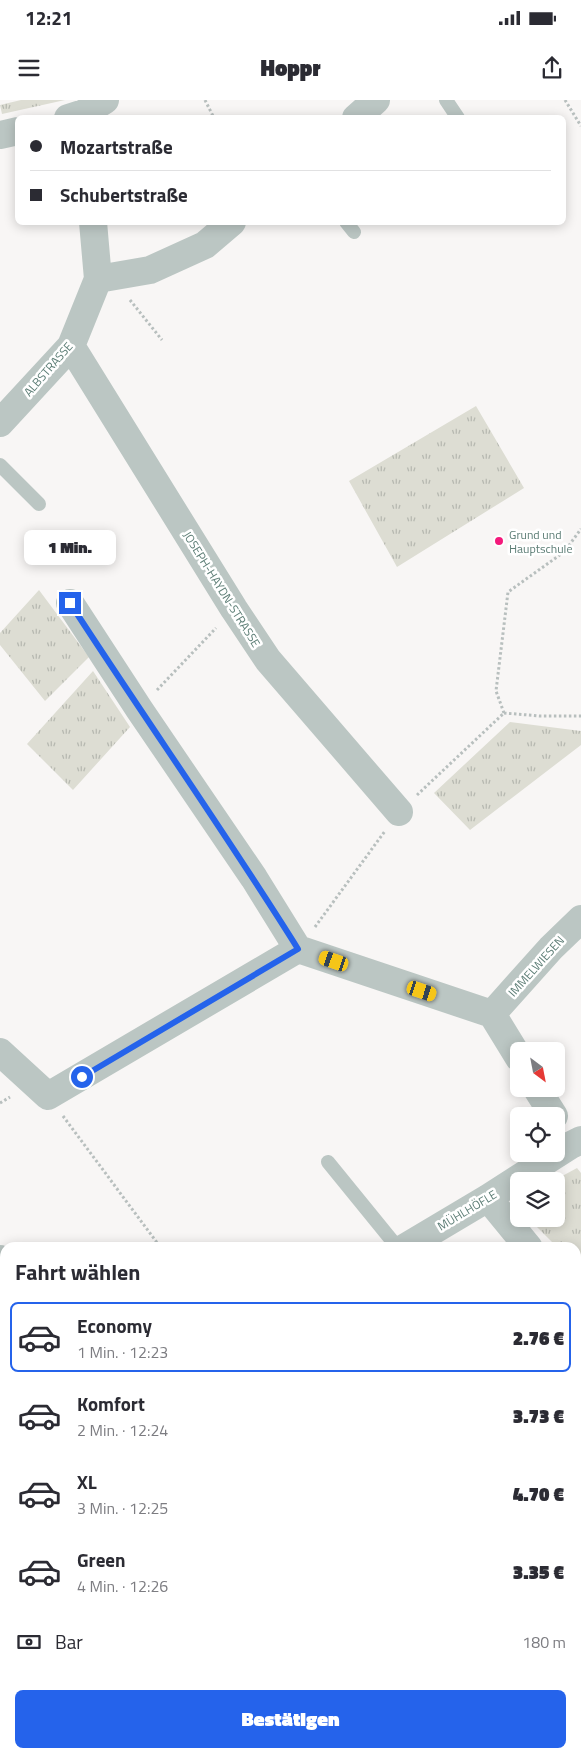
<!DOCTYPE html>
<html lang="de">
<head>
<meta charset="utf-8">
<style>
  :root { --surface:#fff; --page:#f2f2f3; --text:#2b2b33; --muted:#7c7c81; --line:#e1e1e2; --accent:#2563eb }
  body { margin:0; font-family:"Titillium Web",sans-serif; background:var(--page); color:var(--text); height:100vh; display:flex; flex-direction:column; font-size:19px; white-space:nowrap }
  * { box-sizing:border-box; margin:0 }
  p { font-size:16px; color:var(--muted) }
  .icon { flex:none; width:28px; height:28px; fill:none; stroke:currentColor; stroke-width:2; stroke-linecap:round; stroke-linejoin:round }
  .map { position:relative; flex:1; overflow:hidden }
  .side { position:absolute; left:0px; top:1142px; width:581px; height:516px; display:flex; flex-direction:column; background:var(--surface); border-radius:15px 15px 0 0; box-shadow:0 2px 12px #0003 }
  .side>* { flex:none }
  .hud { position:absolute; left:15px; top:15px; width:551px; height:110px; border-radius:8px; box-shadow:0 2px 12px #0003; display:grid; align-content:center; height:110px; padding:0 15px; background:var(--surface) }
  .needle { width:32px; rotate:148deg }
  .controls { position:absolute; left:510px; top:942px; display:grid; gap:10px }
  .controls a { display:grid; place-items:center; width:55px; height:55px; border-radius:8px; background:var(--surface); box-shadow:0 2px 12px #0003; font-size:25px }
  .end { position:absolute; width:22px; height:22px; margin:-11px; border:6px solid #2563eb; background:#fff; box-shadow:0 0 0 2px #fff }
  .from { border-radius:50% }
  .bubble { position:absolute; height:35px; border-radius:8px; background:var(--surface); box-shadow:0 2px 12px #0003; font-size:16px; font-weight:800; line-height:35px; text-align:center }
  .car { position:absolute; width:15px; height:30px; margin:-15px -8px; border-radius:6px; box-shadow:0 0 4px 1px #0007; background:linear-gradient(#f5c518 24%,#345 0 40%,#f5c518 0 76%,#345 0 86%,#f5c518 0) }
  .hud b { display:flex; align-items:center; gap:18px; height:48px; font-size:19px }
  .hud b+b { border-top:1px solid var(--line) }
  .hud i { width:12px; height:12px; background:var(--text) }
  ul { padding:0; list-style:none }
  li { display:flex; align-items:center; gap:15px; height:70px; margin:0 10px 8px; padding:0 5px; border:2px solid transparent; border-radius:8px }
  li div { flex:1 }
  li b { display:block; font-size:19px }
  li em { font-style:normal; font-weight:800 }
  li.active { border-color:var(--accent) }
  li>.icon { width:45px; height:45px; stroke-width:1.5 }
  h2 { padding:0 15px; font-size:22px; line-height:60px }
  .pay { display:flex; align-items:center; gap:12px; height:55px; padding:0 15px; font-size:19px }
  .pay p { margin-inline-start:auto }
  .cta { display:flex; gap:10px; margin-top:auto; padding:10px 15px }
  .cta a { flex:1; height:58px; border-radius:8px; background:var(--accent); color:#fff; font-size:20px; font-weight:800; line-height:58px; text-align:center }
  .status { display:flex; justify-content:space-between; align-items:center; height:35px; padding:0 25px; background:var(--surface); direction:ltr }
  .status svg { height:14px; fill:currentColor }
  header { display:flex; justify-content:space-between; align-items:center; height:65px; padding:0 15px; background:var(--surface); font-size:22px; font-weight:800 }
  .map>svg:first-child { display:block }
  .grass { fill:url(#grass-tufts) }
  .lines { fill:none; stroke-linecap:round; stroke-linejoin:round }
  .path { stroke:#b8bfbe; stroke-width:3; stroke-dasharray:2.5 2.5; stroke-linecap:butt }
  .lane { stroke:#bbc6c3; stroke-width:14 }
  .street { stroke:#bbc6c3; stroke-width:28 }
  .route { stroke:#2563eb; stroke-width:6 }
  .poi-dot { fill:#f4197b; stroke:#fff; stroke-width:2 }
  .labels { text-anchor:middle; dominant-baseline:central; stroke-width:5; stroke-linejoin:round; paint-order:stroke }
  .street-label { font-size:12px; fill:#5c7d75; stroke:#fff }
  .poi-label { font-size:12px; fill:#5c7d75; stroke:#fff; text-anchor:start }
</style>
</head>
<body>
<div class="status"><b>12:21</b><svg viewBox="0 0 49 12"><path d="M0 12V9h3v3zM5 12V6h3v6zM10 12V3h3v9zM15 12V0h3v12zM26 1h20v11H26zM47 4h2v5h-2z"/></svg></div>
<header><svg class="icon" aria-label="menu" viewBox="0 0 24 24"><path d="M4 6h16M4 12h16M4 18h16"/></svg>Hoppr<svg class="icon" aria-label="share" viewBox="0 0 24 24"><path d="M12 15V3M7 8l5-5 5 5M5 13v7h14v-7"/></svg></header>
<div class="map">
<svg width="581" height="1658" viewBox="0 0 581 1658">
  <defs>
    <pattern id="grass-tufts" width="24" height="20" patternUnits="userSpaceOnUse" patternTransform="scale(1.25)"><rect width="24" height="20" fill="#ddddd3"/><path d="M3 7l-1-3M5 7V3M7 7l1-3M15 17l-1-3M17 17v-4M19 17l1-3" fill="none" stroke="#b6b8b0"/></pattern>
  </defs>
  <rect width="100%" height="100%" fill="#f8f6f5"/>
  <path class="grass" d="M21,0H65L2,14L0,5Z
    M476,306L524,388L397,467L349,381Z
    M39,490L89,557L45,601L0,545V533Z
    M93,571L130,627L73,690L27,644Z
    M510,622L581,631V645L470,730L434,693Z
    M577,1068L581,1073V1154L576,1158V1148L557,1147L529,1119H556V1081H553Z
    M576,1431L581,1438V1518L576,1512Z"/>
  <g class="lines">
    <path class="path" d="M205,0L214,18
      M565,0L581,26
      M130,200L162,240
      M157,590L216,528
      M504,613L496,591L508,492L564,452L581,429
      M504,613L540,616H581
      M417,695L504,613
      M315,827L385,731
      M0,1003L10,997
      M63,1016L161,1148
      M0,1420L5,1417"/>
    <path class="lane" d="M446,0L458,18
      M346,122L354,132
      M0,365L39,404
      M328,1062L398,1148
      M135,1654L138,1658"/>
    <path class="street" d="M68,18L84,13L105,0
      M356,18L376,0
      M0,35L18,31
      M98,179L150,170L205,145L232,122
      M71,246L234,509L268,560L399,712
      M0,323L71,246L98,179L93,122
      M70,503L139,609L254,778L298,849L492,914L519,958
      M492,914L551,848L581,819
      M0,952L48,996L298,849
      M537,989L554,1016
      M488,1098L529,1148
      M404,1148L488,1098L571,1045L581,1040
      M0,1159L5,1167
      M576,1203L581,1209
      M0,1253L5,1249
      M576,1607L581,1603
      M432,1654L436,1658
      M520,1658L524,1654"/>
  </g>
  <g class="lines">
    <path class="route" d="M70,503C145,619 225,732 298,849L82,977"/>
  </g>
  <circle class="poi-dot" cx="499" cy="441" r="5"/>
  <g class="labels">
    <g class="street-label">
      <text transform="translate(48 269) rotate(-49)">ALBSTRASSE</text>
      <text transform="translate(222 489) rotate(58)">JOSEPH-HAYDN-STRASSE</text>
      <text transform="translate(536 866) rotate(-48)">IMMELWIESEN</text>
      <text transform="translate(467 1110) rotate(-31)">MÜHLHÖFLE</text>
    </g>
    <g class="poi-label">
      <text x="509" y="434">Grund und<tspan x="509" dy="14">Hauptschule</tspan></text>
    </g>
  </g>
</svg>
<div class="controls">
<a><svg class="needle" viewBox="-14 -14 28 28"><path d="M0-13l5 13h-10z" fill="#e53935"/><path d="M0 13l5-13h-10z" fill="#7c7c81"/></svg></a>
<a><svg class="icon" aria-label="locate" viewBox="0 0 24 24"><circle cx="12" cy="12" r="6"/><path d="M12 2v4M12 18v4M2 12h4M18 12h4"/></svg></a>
<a><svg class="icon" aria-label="layers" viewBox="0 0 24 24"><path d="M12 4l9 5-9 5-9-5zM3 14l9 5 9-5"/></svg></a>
</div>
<i class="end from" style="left:82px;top:977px"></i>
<i class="end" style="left:70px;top:503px"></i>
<div class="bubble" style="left:24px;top:430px;width:92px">1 Min.</div>
<i class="car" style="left:334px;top:861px;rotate:289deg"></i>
<i class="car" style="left:422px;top:891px;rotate:108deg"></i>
<div class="hud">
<b><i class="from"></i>Mozartstraße</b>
<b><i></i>Schubertstraße</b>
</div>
<section class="side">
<h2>Fahrt wählen</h2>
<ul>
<li class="active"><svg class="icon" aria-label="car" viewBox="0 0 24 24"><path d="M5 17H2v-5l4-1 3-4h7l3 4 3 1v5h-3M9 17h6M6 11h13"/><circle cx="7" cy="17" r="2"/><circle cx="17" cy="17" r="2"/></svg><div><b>Economy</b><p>1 Min. · 12:23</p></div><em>2.76 €</em></li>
<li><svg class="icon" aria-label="car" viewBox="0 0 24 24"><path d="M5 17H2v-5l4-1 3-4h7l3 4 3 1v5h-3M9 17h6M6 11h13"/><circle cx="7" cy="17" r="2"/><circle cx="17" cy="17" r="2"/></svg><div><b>Komfort</b><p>2 Min. · 12:24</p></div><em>3.73 €</em></li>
<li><svg class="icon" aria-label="car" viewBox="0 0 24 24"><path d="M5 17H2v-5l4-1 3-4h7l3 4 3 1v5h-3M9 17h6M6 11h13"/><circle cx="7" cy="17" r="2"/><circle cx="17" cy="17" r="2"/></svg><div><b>XL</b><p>3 Min. · 12:25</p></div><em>4.70 €</em></li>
<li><svg class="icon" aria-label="car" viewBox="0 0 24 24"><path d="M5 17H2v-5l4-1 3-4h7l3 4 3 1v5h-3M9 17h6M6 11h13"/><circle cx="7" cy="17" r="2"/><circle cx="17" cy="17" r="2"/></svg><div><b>Green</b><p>4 Min. · 12:26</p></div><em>3.35 €</em></li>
</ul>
<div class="pay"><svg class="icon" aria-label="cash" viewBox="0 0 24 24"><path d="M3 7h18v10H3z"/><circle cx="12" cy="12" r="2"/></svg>Bar<p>180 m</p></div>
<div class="cta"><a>Bestätigen</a></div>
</section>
</div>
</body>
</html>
